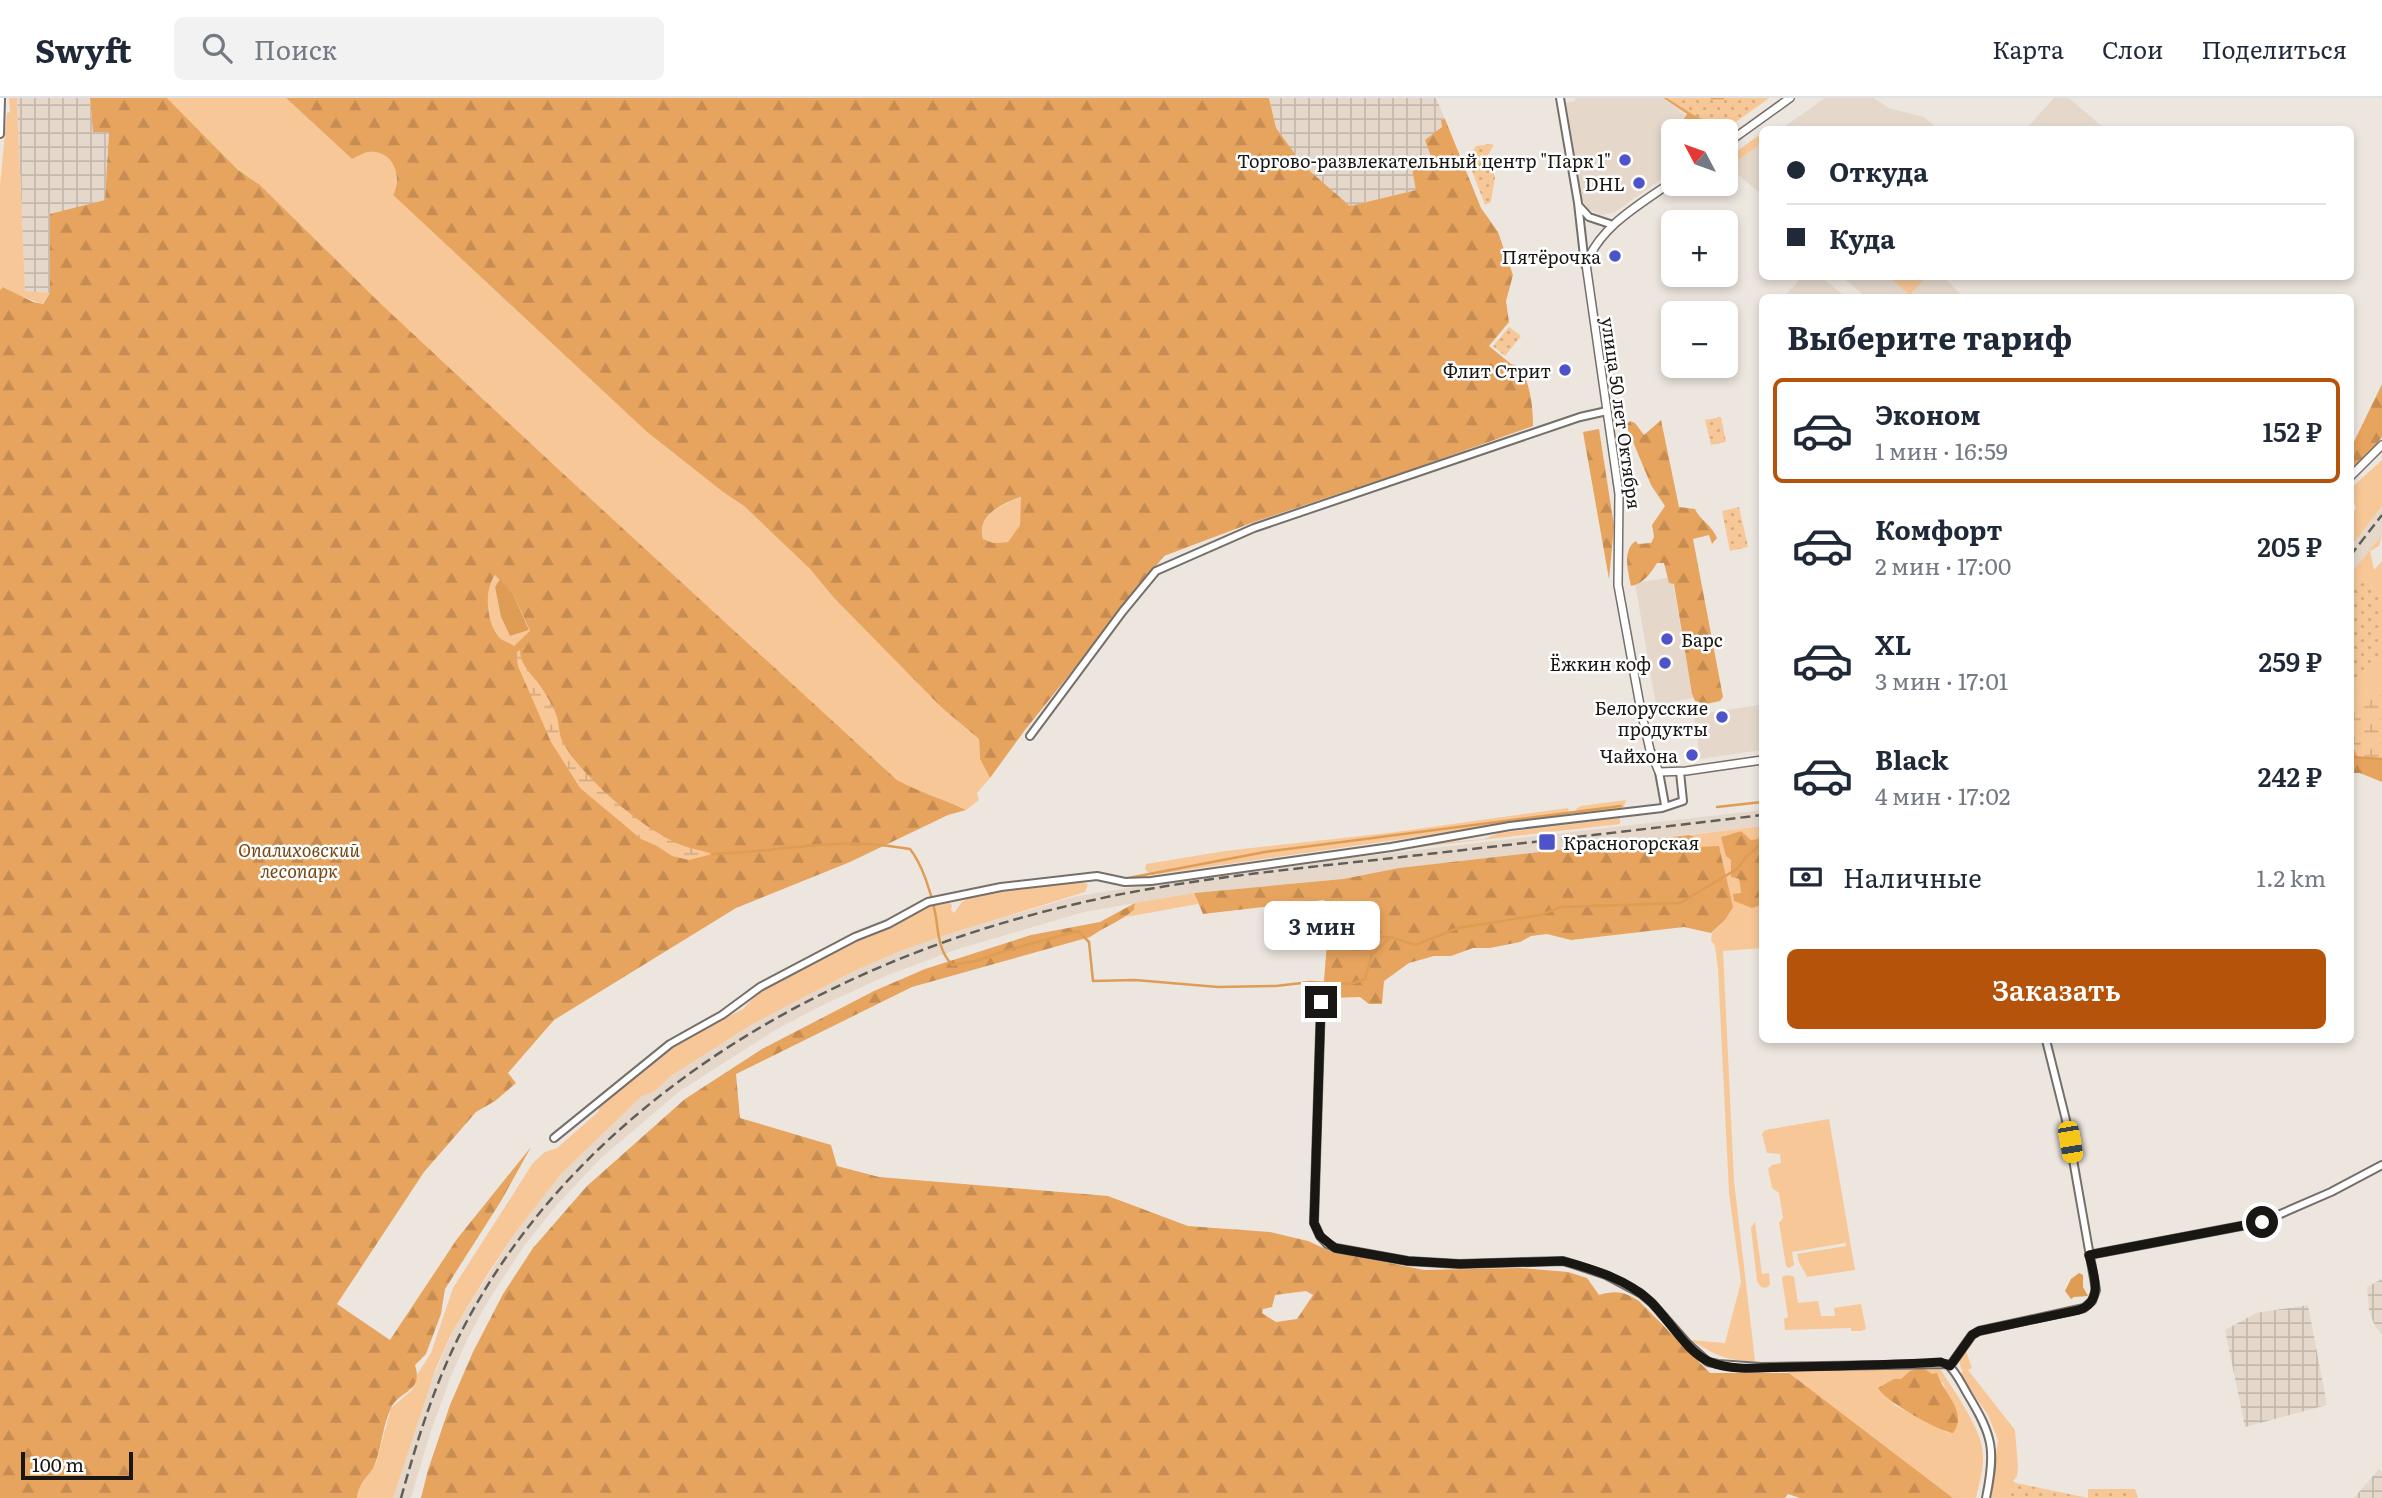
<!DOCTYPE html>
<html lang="ru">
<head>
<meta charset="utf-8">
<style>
  :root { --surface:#fff; --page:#f2f2f3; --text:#1f2937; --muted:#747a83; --line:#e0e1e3; --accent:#b45309 }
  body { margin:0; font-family:Literata,serif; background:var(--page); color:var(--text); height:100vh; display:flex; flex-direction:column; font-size:26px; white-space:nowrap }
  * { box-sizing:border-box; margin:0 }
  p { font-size:23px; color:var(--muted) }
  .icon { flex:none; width:38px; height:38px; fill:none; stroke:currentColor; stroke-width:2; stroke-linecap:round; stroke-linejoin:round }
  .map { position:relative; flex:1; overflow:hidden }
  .sheet { position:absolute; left:1759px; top:196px; width:595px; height:749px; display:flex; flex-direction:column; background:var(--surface); border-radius:10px; box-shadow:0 4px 10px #0003 }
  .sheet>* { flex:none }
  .banner { position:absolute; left:1759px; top:28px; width:595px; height:154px; border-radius:10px; box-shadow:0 4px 10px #0003; display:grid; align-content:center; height:154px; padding:0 28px; background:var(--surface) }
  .needle { width:46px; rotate:311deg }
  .controls { position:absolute; left:1661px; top:21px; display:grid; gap:14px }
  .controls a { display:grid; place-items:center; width:77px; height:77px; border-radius:10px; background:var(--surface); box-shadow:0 4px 10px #0003; font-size:35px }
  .scale { position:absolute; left:21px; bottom:18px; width:112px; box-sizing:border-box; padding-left:7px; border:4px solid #191714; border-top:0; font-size:19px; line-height:24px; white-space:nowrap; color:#191714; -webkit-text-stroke:5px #fff; paint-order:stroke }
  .end { position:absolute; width:32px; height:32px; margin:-16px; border:9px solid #191714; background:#fff; box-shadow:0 0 0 4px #fff }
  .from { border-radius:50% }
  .bubble { position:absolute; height:49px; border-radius:10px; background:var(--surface); box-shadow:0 4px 10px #0003; font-size:23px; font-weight:600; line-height:49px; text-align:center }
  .car { position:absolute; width:21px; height:42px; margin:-21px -10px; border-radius:9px; box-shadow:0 0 5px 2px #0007; background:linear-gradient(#f5c518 24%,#345 0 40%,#f5c518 0 76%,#345 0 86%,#f5c518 0) }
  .banner b { display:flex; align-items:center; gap:24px; height:66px; font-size:26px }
  .banner b+b { border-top:2px solid var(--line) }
  .banner i { width:18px; height:18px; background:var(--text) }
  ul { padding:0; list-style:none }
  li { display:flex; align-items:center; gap:21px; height:105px; margin:0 14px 10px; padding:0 14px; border:4px solid transparent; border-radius:10px }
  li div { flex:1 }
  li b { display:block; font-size:26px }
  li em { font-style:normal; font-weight:600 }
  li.on { border-color:var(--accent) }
  li>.icon { width:63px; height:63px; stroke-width:1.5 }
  h2 { padding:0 28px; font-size:32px; line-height:84px }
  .pay { display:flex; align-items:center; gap:18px; height:77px; padding:0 28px; font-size:26px }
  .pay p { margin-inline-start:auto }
  .primary-button { display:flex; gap:14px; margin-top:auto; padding:14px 28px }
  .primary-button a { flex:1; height:80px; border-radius:10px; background:var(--accent); color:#fff; font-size:28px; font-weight:600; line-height:80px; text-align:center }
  header { display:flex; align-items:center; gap:42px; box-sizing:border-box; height:98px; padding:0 35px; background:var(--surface); border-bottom:2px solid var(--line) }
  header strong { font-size:33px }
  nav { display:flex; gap:38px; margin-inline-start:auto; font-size:24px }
  .search { width:490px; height:63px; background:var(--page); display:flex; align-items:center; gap:18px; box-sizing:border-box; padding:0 24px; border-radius:10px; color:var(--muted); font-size:26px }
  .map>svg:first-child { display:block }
  .built { fill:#e5d8cb }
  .industrial { fill:url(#industrial-grid) }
  .grass { fill:#f8c797; fill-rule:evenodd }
  .forest { fill:url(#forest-firs); fill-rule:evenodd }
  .wetland { fill:url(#wetland-marsh) }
  .park { fill:url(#park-dots) }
  .water { fill:#de9c55 }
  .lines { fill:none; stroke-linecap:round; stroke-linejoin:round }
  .stream { stroke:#de9c55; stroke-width:2.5 }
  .minor-casing { stroke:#756f69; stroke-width:10 }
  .tertiary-casing { stroke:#756f69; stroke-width:10 }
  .minor { stroke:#fff; stroke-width:6 }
  .tertiary { stroke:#fff; stroke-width:7 }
  .rail { stroke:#615e59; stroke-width:2.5; stroke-dasharray:10 5; stroke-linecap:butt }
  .route { stroke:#191714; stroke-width:9 }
  .poi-dot { fill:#4e53c9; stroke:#fff; stroke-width:2.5 }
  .labels { text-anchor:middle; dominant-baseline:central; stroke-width:5; stroke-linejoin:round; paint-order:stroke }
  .poi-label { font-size:18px; fill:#191714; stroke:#fff; text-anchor:end }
  .street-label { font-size:18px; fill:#191714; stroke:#fff }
  .park-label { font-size:18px; font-style:italic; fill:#744813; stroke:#fff }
</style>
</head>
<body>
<header>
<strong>Swyft</strong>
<div class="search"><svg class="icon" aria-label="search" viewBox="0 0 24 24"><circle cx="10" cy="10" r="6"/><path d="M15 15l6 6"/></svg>Поиск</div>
<nav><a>Карта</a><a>Слои</a><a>Поделиться</a></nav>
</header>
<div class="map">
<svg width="2382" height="1400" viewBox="0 0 2382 1400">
  <defs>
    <pattern id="industrial-grid" width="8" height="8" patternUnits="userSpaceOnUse" patternTransform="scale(1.75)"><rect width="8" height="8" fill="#e5d8cb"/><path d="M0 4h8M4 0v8" fill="none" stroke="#c4b9ad"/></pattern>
    <pattern id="forest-firs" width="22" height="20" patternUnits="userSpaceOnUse" patternTransform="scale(1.75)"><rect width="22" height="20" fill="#e7a45e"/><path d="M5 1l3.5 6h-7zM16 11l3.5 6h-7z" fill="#c68c51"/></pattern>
    <pattern id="wetland-marsh" width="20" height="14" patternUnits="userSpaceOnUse" patternTransform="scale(1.75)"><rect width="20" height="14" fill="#f8c797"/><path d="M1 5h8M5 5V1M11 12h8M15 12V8" fill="none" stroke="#d4aa81"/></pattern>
    <pattern id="park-dots" width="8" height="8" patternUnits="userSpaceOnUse" patternTransform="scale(1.75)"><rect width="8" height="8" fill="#f8c797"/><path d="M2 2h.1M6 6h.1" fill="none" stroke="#d4aa81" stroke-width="1.8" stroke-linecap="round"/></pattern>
  </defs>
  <rect width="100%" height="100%" fill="#ede6df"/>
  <path class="built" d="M1575,0H1662L1686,17L1675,33H1673L1664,51L1673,64V73L1615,114L1603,117L1588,111L1582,101L1565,5L1575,3Z
    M1825,0H1874L1889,10L1924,19L1938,31H1781Z
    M2054,0H2069L2105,31H2026Z
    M1762,45V97L1729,69Z
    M1802,179H1821L1846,199H1784Z
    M1842,179H1944L1963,199H1866Z
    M2382,408V437L2350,476V450Z
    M1672,479L1693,600L1656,607L1635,485Z
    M1759,607L1762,652L1700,661L1694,617Z
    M1762,712V728L1399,770L1343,781L1194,795L1084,814L958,851L888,877L821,908L777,931L680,993L600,1061L556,1108L524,1148L488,1203L468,1240L451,1278L431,1333L411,1400H393L424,1302L451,1236L515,1135L562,1075L642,998L654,994L671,978L751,927L852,874L898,854L952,835L1073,799L1158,785L1305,765Z"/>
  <path class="industrial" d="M17,0H90L93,34L109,33L105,102L50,117V195L25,194Z
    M1269,0H1436L1445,21L1441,22L1442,29L1432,61L1416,92L1350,108L1304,68L1276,30Z
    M2382,1181V1237L2374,1226L2369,1212L2367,1189Z
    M2308,1207L2327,1307L2245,1329L2225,1232L2256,1215Z
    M2379,1371L2382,1374V1400H2354Z"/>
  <path class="grass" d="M9,0H17L25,193L50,195L42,206L18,197L4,189L0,192V87L7,15L10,14Z
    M167,0H286L352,61C356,59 363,55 368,54C394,50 402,79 393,97L647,334L723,394L744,408L810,471L834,500L941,609L979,641L980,661L990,680L977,695L979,702L966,712C943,701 919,694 897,682L556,369L381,206L260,87L238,72Z
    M1762,35V45L1726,71V61Z
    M1889,179H1926L1910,197Z
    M2382,362V408L2350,450V418L2356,410L2350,391Z
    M1022,399L1020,427L1008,444L993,445L983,441C976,417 1004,405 1022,399Z
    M2382,437L2379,448L2370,453L2374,472L2382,463V498L2363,480L2350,492V476Z
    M495,477L500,481L495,489L501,519L510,538L529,532L530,534L514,548C509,544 502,543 499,539C486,524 484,492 495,477Z
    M2373,561L2382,562V596L2369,591L2350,607V591Z
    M1626,702L1623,711L1580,716L1576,711L1581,708Z
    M1568,710L1569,717L1151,777L1145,771L1146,766L1225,753L1388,735Z
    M1620,720V726L1418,749L1417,747L1484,741L1499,735Z
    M1762,728V736L1757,741L1751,742L1741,733L1721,739L1731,762V779L1739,781L1741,796L1752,810L1762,807V850L1723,853L1734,1083L1755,1263C1726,1263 1715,1257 1691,1242L1725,1245L1741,1184L1729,1095L1718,871L1715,848L1711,842L1712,835L1725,822L1697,750L1695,739L1689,737Z
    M1075,783L1088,786L1085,794L952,835L898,854L852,874L751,927L671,978L654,994L642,998L562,1075L515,1135L489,1174L451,1236L436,1270L393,1400H357L359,1387L376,1365L391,1310L412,1292L418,1275L431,1255L453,1190L533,1065L545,1054L557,1050L598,1014L601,1005L673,947L743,911L760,893L777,883L859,841L877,835L916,812L929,806L947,803L952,807L951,812L954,815L962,804L973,797Z
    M1194,795L1198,806L1126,819L1134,812L1135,805Z
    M1829,1021L1855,1172L1807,1179C1804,1170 1799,1169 1797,1156L1846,1148L1845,1140V1145L1792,1154L1794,1167L1789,1170L1786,1168L1779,1125L1783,1120L1779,1095L1772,1090L1768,1071L1772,1067L1781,1065L1780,1056L1767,1055L1762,1036L1765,1032Z
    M1755,1124L1762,1176L1769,1175L1770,1187L1766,1190L1761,1189L1757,1183L1751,1130Z
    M1790,1177L1794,1179L1798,1205L1818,1203L1821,1218H1835L1834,1210L1861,1206L1866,1231L1861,1233H1851V1230L1785,1232L1784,1221L1788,1219L1782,1181L1783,1178Z
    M1966,1253L1972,1270L1968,1272L2015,1332L2018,1369L2017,1378L2013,1383L2016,1385L2009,1400H1991L1998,1342L1988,1317L1960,1277L1963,1273C1957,1265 1960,1259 1966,1253Z
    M1938,1267C1952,1291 1982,1330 1983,1356C1984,1371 1979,1386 1976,1400H1953L1789,1275L1788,1271L1842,1273ZM1922,1269L1944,1286L1948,1335L1896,1308L1888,1298L1910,1273Z"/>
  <path class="forest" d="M90,0H167L238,72L260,87L381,206L556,369L897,682C919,694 943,701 966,712L948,717L850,764L736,810L554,922L508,975L516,985L495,1003L476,1014L424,1074L337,1206L390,1242L457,1141L531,1049L501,1103L445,1191L441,1216L426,1256L415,1267C424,1294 399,1293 391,1310C383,1327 382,1346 376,1363C371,1379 360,1379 357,1400H0V192L3,189L33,204L43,206L50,195V116L105,102L109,34H93ZM495,477L513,496L530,533L514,548C509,544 502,543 499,539C486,524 484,492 495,477Z
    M286,0H1269L1276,30L1304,68L1350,108L1416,92L1412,71L1432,61L1425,42L1442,29L1441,22L1445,21L1481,110L1498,134L1513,177L1506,203L1509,224L1489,248L1511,266L1521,269C1530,289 1533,306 1533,328L1416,370L1254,424L1164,458L1025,632L990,680L980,661L979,641L941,609L834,500L810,471L744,408L723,394L647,334L393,97C403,79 393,50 368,54C363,55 356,59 352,61ZM1021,399L1020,427L1008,444L993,445L983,441C976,417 1003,405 1021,399Z
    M1663,0H1748L1708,33L1699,32L1692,25L1686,33H1676L1687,16Z
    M2382,286V339L2370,354L2350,372V352Z
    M1661,322L1679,409L1695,411C1699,421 1712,427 1717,440L1712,446L1709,437L1693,441L1723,599L1720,603L1706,606L1695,603L1692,596L1674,486L1669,485L1664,465H1657C1651,475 1643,486 1631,488C1628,474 1622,451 1636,443L1638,446L1651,445L1654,439L1652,427L1665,408L1651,387L1626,327L1630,323L1635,325L1644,337Z
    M1599,331L1614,428L1609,481L1583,334Z
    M2350,649L2354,650L2358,660L2382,661V684L2360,675H2350Z
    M1741,733L1751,742L1757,741L1762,736V777L1759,778V784L1762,785V807L1752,810L1734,803L1733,796L1741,795L1739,781L1731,779V762L1726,758L1721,739Z
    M1689,737L1695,739L1697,749L1719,748L1733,809L1725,822L1711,835L1684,829L1571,842L1547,836L1531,838L1520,844L1490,850H1473L1451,858H1434L1409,865L1384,883L1382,906H1369L1360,899L1330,900L1323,895L1329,819L1324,802L1203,816L1194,795L1343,781L1399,770Z
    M1135,805L1134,812C1121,823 1104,829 1090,839L912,889L736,976L740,1020L831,1047L837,1068L879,1079L1108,1098L1188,1128L1270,1134L1308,1143L1330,1153L1424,1172L1520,1170L1568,1174L1587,1180L1599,1197C1616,1192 1626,1194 1640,1204L1710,1275H1789L1953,1400H1800L1788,1396L1785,1400H421L428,1372L450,1307L473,1254L503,1196L533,1150L587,1088L685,1001L762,951L874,893L925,871L1031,837L1100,824ZM1306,1193L1313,1197L1297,1221L1276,1224L1262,1215L1263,1211L1272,1209L1275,1197Z
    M1922,1269L1932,1276L1937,1275C1942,1294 1969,1314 1953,1335C1938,1333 1885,1303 1878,1290L1894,1281H1901L1910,1273Z"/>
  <path class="wetland" d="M520,552C520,569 535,578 543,592C547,598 554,610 556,616C560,626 558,637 564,647C587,683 641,730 681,747C691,751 702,752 712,756L689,762L672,758L657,748L641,741L580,690L551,644L518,568L516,555Z
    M2370,590L2382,596V661L2358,660L2354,650L2350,649V607Z"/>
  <path class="park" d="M1667,0H1769L1725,32L1692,16Z
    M1490,46L1494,47L1488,57V64L1495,79L1491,104L1485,107L1468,62L1476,48Z
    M1509,229L1521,238L1505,258L1493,248Z
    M1721,319L1726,344L1711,347L1705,322Z
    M1739,409L1748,449L1730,453L1722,413Z
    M2363,480L2382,498V562L2373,561L2350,591V492Z
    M2016,1385L2088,1400V1391H2135L2138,1400H2009Z"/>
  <path class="water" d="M500,481L513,496L529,532L510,538L501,519L495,489Z
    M2079,1175L2083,1177V1189L2088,1198L2074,1199L2071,1201L2065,1193L2071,1181Z"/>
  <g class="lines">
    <path class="stream" d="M1712,0H1723
      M2350,659L2382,661
      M1717,709L1762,704
      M712,756C765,755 818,743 871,746C884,747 897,749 910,751C922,766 931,794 935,814C939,834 937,850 952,867L976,863L1008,852L1078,833L1089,844L1093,883L1135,882L1218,889L1276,888L1310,884L1351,886L1365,881L1372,856L1391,839
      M1123,781L1265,754L1621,708
      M1353,839H1391L1415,847L1458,830L1540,817L1561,809L1680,805L1737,771L1747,758L1762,745"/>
    <defs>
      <path id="minor" d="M1560,0L1578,105L1585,167
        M0,36L1,0
        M1579,108L1589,119L1613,127
        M1030,638L1123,513L1156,473L1254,430L1580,319L1607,313
        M1659,674L1665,707
        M1321,904L1314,1125L1320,1138L1327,1146L1336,1150L1408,1163L1459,1166L1563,1163L1573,1166L1606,1177L1640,1195L1652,1205L1688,1246L1708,1264L1718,1266L1761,1269L1947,1266C1956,1273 1962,1287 1968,1297C1993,1338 1996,1352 1986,1400
        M554,1040L670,946L722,917L760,889L855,839L888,826L928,804L1001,789L1097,778L1125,784L1151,783L1391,749L1510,728L1662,710L1683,703L1680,674
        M2089,1157L2262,1124L2331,1094L2382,1067
        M1950,1268L1972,1237L1979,1233L2084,1210L2092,1203L2096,1192L2066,1022L2046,942"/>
      <path id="tertiary" d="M1726,46L1790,0
        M1673,83C1641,106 1601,127 1586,166L1619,396L1618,487L1641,613L1650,652L1659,674L1686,673L1762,662
        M2350,379L2382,347"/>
    </defs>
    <use href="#minor" class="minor-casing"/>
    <use href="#tertiary" class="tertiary-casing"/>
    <use href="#minor" class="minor"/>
    <use href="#tertiary" class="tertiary"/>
    <path class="rail" d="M2350,458L2382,417
      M401,1400C418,1339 437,1278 467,1223C586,1001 828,864 1067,808C1174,782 1284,772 1393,760C1516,746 1639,732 1762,717"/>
  </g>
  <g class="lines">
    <path class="route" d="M1321,904L1314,1125L1320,1138L1335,1150L1408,1163L1460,1166L1563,1163C1593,1171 1628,1182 1650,1203C1668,1220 1687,1255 1710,1264C1734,1274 1766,1269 1791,1269C1841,1268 1891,1267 1941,1264L1950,1268L1972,1237L1979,1233L2079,1212C2104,1204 2094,1176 2089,1157L2262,1124"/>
  </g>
  <g class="poi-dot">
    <circle cx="1625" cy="62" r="7"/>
    <circle cx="1639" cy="85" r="7"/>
    <circle cx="1615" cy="158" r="7"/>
    <circle cx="1565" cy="272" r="7"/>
    <circle cx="1667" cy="541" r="7"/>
    <circle cx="1665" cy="565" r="7"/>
    <circle cx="1722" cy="619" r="7"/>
    <circle cx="1692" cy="657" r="7"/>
    <rect x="1538" y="735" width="18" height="18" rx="3.5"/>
  </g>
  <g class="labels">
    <g class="poi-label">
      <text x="1611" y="62">Торгово-развлекательный центр "Парк 1"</text>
      <text x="1625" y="85">DHL</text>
      <text x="1601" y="158">Пятёрочка</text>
      <text x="1551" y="272">Флит Стрит</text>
      <text x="1681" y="541" text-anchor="start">Барс</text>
      <text x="1651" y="565">Ёжкин коф</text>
      <text x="1708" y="609">Белорусские<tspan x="1708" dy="21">продукты</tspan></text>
      <text x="1678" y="657">Чайхона</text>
      <text x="1563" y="744" text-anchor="start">Красногорская</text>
    </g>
    <g class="street-label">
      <text transform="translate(1622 315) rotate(82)">улица 50 лет Октября</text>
    </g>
    <g class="park-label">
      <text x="299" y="751">Опалиховский<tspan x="299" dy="21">лесопарк</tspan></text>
    </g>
  </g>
</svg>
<div class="controls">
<a><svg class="needle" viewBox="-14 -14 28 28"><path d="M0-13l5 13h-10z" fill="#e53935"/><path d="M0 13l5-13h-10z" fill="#747a83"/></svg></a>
<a>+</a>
<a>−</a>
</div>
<div class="scale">100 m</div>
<i class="end from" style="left:2262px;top:1124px"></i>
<i class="end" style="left:1321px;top:904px"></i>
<div class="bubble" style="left:1264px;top:803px;width:116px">3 мин</div>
<i class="car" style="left:2070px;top:1044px;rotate:170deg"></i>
<div class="banner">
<b><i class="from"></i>Откуда</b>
<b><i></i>Куда</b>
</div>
<section class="sheet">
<h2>Выберите тариф</h2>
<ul>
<li class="on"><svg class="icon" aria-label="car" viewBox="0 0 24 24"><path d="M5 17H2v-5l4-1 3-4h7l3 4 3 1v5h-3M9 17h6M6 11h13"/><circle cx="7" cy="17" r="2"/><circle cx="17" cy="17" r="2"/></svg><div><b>Эконом</b><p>1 мин · 16:59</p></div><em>152 ₽</em></li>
<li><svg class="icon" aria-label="car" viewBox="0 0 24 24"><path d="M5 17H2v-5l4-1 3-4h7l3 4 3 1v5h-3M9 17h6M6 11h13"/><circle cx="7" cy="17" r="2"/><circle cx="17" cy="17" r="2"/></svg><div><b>Комфорт</b><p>2 мин · 17:00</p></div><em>205 ₽</em></li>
<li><svg class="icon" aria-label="car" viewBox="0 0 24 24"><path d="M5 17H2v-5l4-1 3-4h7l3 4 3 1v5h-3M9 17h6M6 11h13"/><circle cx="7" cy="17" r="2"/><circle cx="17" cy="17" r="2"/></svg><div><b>XL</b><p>3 мин · 17:01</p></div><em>259 ₽</em></li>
<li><svg class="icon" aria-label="car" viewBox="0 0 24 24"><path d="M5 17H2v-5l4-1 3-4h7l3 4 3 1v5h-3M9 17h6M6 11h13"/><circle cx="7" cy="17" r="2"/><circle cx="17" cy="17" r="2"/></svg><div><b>Black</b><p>4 мин · 17:02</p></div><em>242 ₽</em></li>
</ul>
<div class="pay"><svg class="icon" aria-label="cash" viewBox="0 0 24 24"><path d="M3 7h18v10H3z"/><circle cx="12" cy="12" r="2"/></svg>Наличные<p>1.2 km</p></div>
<div class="primary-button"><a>Заказать</a></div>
</section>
</div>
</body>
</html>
